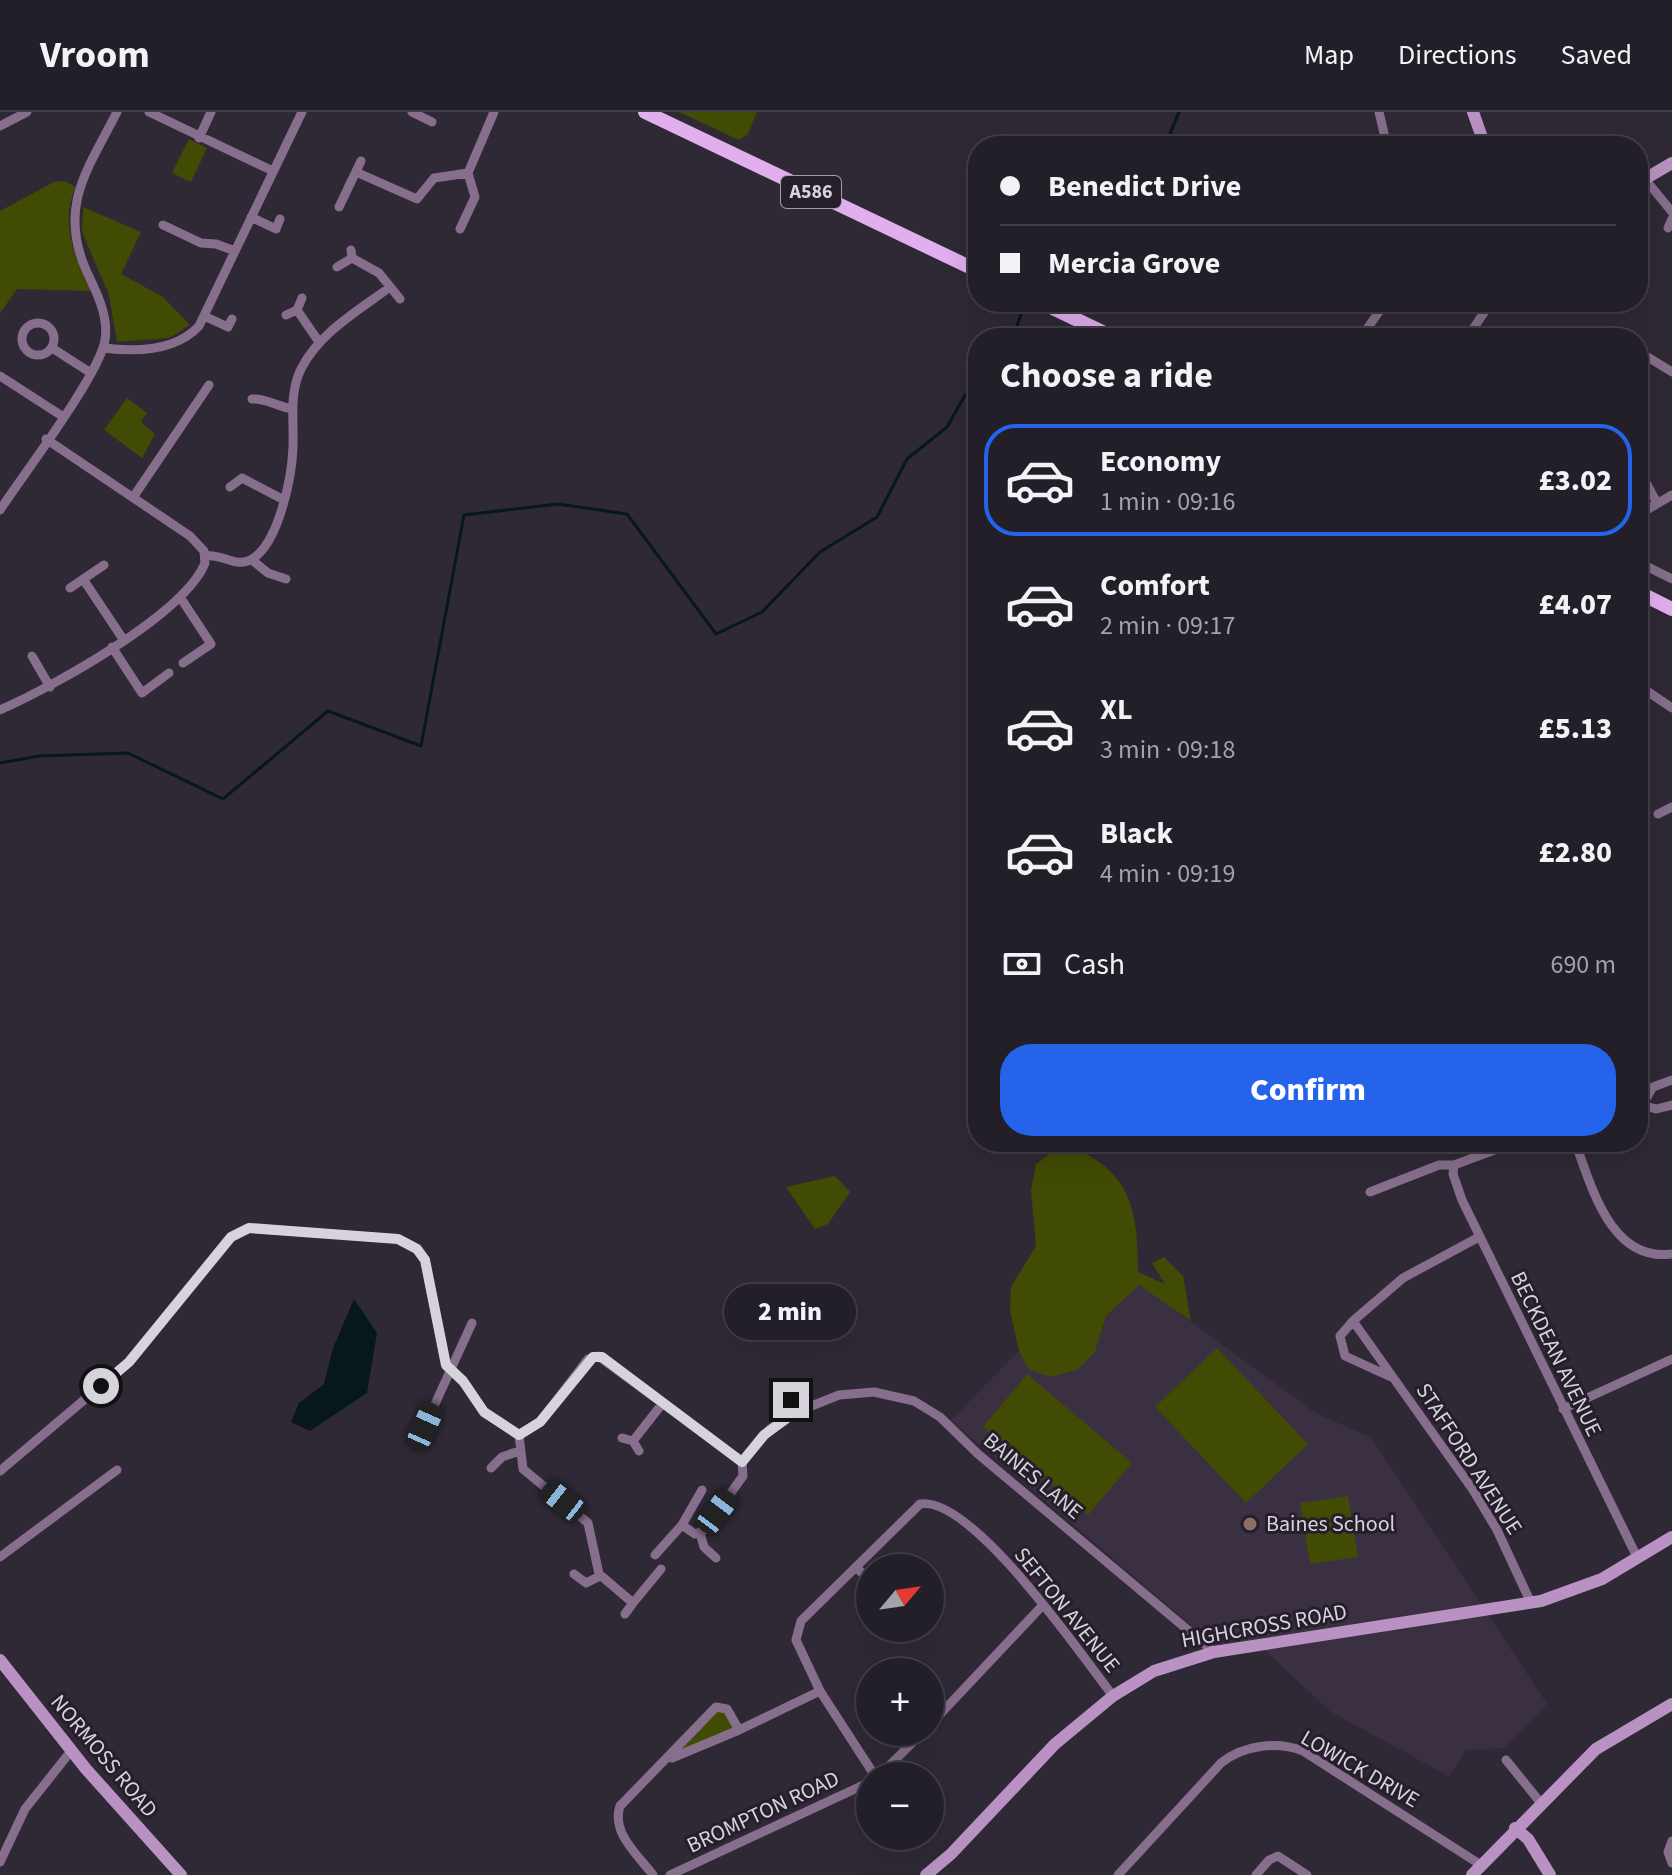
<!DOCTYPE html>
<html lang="en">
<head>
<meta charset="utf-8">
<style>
  :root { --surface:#231f28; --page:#2f2c34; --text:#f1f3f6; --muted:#a3a2a8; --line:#403d45; --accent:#2563eb }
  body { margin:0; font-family:"Source Sans 3",sans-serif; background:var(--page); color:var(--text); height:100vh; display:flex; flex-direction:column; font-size:30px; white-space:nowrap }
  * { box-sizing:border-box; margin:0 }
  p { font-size:26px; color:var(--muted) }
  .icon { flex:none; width:44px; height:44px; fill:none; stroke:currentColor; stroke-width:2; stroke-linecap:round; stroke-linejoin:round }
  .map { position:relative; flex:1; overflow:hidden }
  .sheet { position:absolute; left:968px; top:216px; width:680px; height:824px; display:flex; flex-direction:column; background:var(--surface); border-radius:32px; box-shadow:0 8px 32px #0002,0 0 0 2px var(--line) }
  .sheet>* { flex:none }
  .banner { position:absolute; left:968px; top:24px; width:680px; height:176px; border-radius:32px; box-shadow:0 8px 32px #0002,0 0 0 2px var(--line); display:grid; align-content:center; height:176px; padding:0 32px; background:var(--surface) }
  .needle { width:52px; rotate:61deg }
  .fabs { position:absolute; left:856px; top:1442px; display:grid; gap:16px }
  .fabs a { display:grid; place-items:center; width:88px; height:88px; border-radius:50%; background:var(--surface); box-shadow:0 8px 32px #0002,0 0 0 2px var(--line); font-size:40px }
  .end { position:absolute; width:36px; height:36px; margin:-18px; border:10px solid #d7d3dc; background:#111; box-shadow:0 0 0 4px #111 }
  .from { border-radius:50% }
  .bubble { position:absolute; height:56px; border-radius:28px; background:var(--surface); box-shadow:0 8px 32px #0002,0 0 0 2px var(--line); font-size:26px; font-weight:800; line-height:56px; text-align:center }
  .car { position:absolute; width:24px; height:48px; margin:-24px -12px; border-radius:10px; box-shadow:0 0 6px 2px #0007; background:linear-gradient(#222 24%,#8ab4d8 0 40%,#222 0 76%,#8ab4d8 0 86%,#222 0) }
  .banner b { display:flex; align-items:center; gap:28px; height:76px; font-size:30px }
  .banner b+b { border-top:2px solid var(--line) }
  .banner i { width:20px; height:20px; background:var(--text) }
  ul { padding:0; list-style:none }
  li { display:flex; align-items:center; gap:24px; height:112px; margin:0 16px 12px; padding:0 16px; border:4px solid transparent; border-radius:32px }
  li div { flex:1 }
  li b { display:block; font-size:30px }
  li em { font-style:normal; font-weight:800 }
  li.current { border-color:var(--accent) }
  li>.icon { width:72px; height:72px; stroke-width:1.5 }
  h2 { padding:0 32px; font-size:36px; line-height:96px }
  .pay { display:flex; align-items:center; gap:20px; height:88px; padding:0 32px; font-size:30px }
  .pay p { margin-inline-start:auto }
  .button { display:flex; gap:16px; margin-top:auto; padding:16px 32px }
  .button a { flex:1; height:92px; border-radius:32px; background:var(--accent); color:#fff; font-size:32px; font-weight:800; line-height:92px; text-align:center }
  header { display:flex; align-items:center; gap:48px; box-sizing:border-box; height:112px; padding:0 40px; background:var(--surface); border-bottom:2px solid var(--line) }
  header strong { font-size:38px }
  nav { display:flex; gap:44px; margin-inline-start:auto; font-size:28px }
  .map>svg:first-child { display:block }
  .built { fill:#3a3042 }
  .green { fill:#424b04 }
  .water { fill:#07181a }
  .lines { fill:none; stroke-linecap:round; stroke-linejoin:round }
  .stream { stroke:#07181a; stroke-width:3 }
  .street { stroke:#866e8c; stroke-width:9 }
  .secondary { stroke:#b992c3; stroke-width:12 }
  .primary { stroke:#e1afee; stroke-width:14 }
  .route { stroke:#d7d3dc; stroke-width:10 }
  .education-dot { fill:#8d6e63; stroke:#261f2b; stroke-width:3 }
  .labels { text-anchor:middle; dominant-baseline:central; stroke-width:6; stroke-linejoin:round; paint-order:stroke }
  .shield { fill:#261f2b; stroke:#a29da7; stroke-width:2 }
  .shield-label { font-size:20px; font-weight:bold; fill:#d7d3dc }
  .street-label { font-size:22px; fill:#d7d3dc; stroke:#261f2b }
  .poi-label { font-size:22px; fill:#d7d3dc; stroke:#261f2b; text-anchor:start }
</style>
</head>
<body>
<header>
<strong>Vroom</strong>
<nav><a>Map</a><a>Directions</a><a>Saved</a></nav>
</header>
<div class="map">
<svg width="1672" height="1763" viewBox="0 0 1672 1763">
  <rect width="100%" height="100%" fill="#2f2935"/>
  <path class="built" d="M1139,1172L1314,1300L1371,1326L1547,1592L1504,1636L1466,1638L1449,1664L1331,1600L1260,1534L1221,1539L951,1308L1019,1239L1028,1257L1095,1240L1106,1204Z"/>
  <path class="green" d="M679,0H757L748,22L739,28Z
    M189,27L207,36L191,70L172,61Z
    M64,69L76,75C59,109 75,147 91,179L17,177L0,201V99L54,70Z
    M83,95L141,120L121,162L163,185L190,213L169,226L117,230L109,183L82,120Z
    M127,286L147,301L141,310L155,322L142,346L104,318Z
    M1073,1036C1133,1061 1138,1101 1138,1160L1165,1172L1152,1151L1164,1145L1183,1164L1191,1209L1139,1173L1106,1204L1095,1240L1077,1258L1050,1265L1028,1257L1019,1239L1010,1199L1011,1175L1036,1134L1031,1078L1036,1052L1055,1038Z
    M835,1064L850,1080L828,1112L815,1117L786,1075Z
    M1217,1236L1308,1332L1246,1391L1155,1295Z
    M1027,1262L1132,1351L1088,1403L983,1315Z
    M1348,1384L1358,1445L1310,1452L1300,1391Z
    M721,1595L739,1618L668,1647Z"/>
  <path class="water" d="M354,1187L377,1221L367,1281L310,1319L291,1310L299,1291L324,1272L333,1236Z"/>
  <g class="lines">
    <path class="stream" d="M1165,34L1179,0
      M1013,226L1025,190
      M0,651L39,644L128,641L223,687L328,599L421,634L464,403L558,392L627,402L716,522L762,500L820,440L877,405L907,347L947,315L965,283L978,274"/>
    <path class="street" d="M149,0L273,59
      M412,0L432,10
      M1379,0L1387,34
      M0,14L27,0
      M199,26L211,0
      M1435,34V31
      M356,60L417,87L434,66L468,61
      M468,61L494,0
      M1645,67L1672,100
      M339,95L361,49
      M251,105L276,117L280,107
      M163,113L201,131L216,132L235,139
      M1668,116L1672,107
      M460,117L475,85L468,61
      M351,138L352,146L379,161L400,187
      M337,155L352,146
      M297,198L302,186
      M286,203L297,198L319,230
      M204,204L228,215L232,207
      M22 227a16 16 0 1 1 32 0a16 16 0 1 1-32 0Z
      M1361,225L1386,190
      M1467,226L1491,190
      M52,236L91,261
      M103,236C135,240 176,239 199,214L302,0
      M1638,239L1672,260
      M0,264L62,304
      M252,287C267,286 277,295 293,297
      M1638,356L1657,391
      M230,375L242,366L284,388
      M134,384L209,273
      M0,398C23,363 100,262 105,228C109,203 96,180 86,158C58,94 88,57 117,0
      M1638,403L1672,383
      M206,444C222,441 236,457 252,447C279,431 292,364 293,335C294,309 289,281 301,257C320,220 358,199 390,175
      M252,448L268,461L286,467
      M1638,450L1672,467
      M83,467L123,527
      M70,476L104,453
      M180,485L211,532L183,551
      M112,535L142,581L169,561
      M32,544L50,575
      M1638,573L1672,596
      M0,598C52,575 184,503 205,451L204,439L190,424L46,327
      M1658,702L1672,695
      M1644,990L1653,975L1672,968
      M1638,992L1656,997L1672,993
      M1575,1030C1592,1076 1611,1150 1672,1142
      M1454,1053L1453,1062L1462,1088L1637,1445
      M1454,1053L1516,1030
      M1370,1080L1439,1053H1454
      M1479,1125L1403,1166L1353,1209L1473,1378L1497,1418L1531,1491
      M1353,1209L1340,1224L1345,1244L1391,1265
      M791,1288L794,1301
      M1563,1297L1672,1247
      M425,1314L472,1211
      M519,1323L523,1357L588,1411L599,1462L633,1491L661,1457
      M622,1326L633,1329
      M639,1339L633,1329L662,1292
      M742,1350L770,1317L794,1301L839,1283L874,1280L914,1289L940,1305L978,1342L1214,1540
      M491,1356L502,1345L519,1339
      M0,1359L129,1250L231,1125L249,1116L398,1127L417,1137L425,1148L446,1253L466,1273L484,1300L519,1323L540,1310L588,1247L598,1244L742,1350L743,1364L704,1418L695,1422L682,1413
      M700,1421L704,1435L716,1446
      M655,1443L682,1413L702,1378
      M0,1445L117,1358
      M856,1455L870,1469
      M574,1462L586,1471L600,1464
      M625,1502L633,1491
      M930,1613L1043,1493
      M672,1646L739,1618
      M1506,1648L1540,1690
      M875,1664L820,1579L796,1528L801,1509L920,1392C972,1383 1082,1544 1113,1584
      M879,1664L923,1620
      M1672,1729L1668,1740L1672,1751
      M0,1750L25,1697L71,1639
      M653,1763C638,1743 611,1721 620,1694L716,1595L727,1597L739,1618L820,1579
      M670,1763L870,1670
      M1118,1763L1221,1651C1243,1633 1277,1629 1303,1639L1481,1753
      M1256,1763L1269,1748L1278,1744L1307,1763"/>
    <path class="secondary" d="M1473,0L1485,34
      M1638,71L1672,51
      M0,1548L86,1657L181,1763
      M1515,1716L1528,1727L1550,1763
      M926,1763L951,1742L1055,1632L1113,1584L1154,1559L1214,1540L1541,1489L1602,1467L1672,1425
      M1472,1763L1596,1637L1672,1592"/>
    <path class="primary" d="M645,0L978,159
      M1040,190L1115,226
      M1638,480L1672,497"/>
  </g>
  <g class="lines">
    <path class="route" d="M101,1274L129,1250L231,1125L249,1116L398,1127L417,1137L425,1148L446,1253L463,1269L484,1300L519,1323L540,1310L593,1245H602L742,1350L764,1323L794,1301L791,1288"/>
  </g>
  <circle class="education-dot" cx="1250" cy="1412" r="8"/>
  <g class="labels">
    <rect class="shield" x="781" y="64" width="60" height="32" rx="6"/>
    <g class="shield-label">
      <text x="811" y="80">A586</text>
    </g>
    <g class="street-label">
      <text transform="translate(1556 1242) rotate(64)">BECKDEAN AVENUE</text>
      <text transform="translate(1469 1347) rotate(57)">STAFFORD AVENUE</text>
      <text transform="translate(1033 1364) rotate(40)">BAINES LANE</text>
      <text transform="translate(1067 1498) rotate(51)">SEFTON AVENUE</text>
      <text transform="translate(1264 1514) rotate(-10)">HIGHCROSS ROAD</text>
      <text transform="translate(104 1644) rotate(50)">NORMOSS ROAD</text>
      <text transform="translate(1360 1657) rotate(30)">LOWICK DRIVE</text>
      <text transform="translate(763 1700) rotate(-25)">BROMPTON ROAD</text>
    </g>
    <g class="poi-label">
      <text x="1266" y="1412">Baines School</text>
    </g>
  </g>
</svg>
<div class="fabs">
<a><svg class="needle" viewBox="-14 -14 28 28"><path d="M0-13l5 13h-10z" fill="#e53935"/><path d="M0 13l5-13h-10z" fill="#a3a2a8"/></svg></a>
<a>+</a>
<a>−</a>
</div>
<i class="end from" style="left:101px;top:1274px"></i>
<i class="end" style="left:791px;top:1288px"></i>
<div class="bubble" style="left:724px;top:1172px;width:132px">2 min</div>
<i class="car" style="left:425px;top:1314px;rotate:24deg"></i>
<i class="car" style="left:563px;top:1389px;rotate:308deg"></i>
<i class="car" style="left:717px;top:1400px;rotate:37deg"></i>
<div class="banner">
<b><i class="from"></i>Benedict Drive</b>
<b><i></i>Mercia Grove</b>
</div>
<section class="sheet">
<h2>Choose a ride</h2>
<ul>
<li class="current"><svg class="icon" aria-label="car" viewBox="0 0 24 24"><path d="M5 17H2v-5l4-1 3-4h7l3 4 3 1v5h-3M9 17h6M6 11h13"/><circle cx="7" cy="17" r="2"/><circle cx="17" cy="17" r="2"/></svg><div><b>Economy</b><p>1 min · 09:16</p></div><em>£3.02</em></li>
<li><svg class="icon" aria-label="car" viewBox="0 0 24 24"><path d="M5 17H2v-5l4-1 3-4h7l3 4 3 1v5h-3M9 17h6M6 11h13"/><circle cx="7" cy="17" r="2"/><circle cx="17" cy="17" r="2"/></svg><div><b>Comfort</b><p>2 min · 09:17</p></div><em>£4.07</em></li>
<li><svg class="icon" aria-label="car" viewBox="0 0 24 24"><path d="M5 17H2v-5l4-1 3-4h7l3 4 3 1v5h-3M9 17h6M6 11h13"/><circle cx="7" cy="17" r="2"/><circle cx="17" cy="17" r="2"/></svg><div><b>XL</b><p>3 min · 09:18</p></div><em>£5.13</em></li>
<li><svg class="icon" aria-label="car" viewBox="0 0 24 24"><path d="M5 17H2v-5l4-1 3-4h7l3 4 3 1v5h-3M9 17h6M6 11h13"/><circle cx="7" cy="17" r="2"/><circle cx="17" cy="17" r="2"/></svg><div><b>Black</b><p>4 min · 09:19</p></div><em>£2.80</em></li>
</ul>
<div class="pay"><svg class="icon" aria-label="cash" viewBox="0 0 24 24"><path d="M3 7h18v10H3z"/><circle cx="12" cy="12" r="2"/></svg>Cash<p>690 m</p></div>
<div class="button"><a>Confirm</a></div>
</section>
</div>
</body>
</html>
